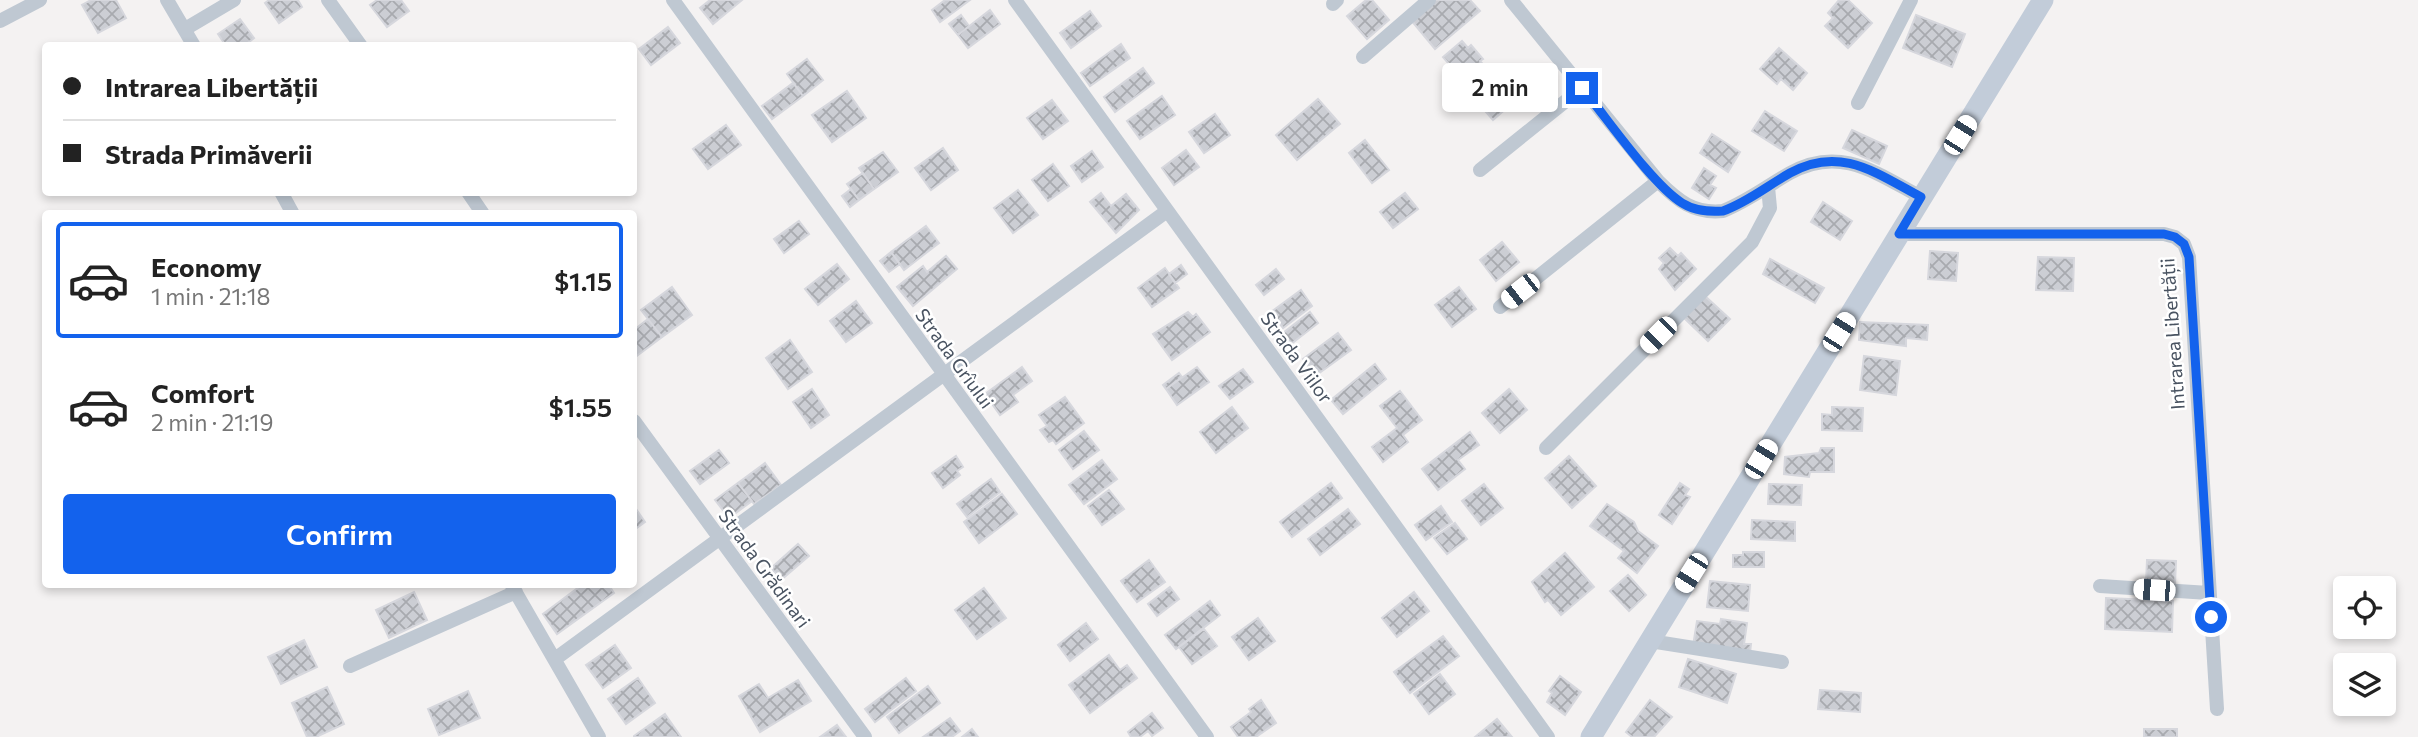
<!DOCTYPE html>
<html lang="en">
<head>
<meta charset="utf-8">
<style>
  :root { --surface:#fff; --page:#f6f6f6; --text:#222; --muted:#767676; --line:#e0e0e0; --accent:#1362ed }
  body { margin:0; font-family:Commissioner,sans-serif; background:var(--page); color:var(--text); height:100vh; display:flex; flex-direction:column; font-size:26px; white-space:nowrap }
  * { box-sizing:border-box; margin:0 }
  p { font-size:23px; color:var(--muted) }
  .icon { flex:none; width:38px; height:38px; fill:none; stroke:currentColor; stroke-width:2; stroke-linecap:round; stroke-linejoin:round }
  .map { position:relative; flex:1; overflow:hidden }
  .drawer { position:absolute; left:42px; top:210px; width:595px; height:378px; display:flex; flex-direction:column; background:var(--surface); border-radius:7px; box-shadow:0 4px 10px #0003 }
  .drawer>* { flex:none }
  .guide { position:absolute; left:42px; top:42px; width:595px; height:154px; border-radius:7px; box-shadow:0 4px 10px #0003; display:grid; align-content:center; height:154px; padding:0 21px; background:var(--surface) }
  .tools { position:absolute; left:2333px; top:576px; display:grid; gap:14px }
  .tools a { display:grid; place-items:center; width:63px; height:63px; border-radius:7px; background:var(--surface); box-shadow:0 4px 10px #0003; font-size:35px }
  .end { position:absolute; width:32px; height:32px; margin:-16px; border:9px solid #1362ed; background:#fff; box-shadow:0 0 0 4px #fff }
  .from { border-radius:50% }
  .bubble { position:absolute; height:49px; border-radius:7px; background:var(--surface); box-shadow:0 4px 10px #0003; font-size:23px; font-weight:600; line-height:49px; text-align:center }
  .car { position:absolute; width:21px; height:42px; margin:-21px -10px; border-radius:9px; box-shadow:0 0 5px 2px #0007; background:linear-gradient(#fff 24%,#345 0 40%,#fff 0 76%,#345 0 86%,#fff 0) }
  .guide b { display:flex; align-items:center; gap:24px; height:66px; font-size:26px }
  .guide b+b { border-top:2px solid var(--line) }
  .guide i { width:18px; height:18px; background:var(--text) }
  ul { padding:12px 0 0; list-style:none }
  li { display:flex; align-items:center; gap:21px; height:116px; margin:0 14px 10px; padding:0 7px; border:4px solid transparent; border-radius:7px }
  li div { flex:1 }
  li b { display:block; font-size:26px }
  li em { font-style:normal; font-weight:600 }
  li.on { border-color:var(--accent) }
  li>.icon { width:63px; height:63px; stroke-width:1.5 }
  .action { display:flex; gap:14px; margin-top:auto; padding:14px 21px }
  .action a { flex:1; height:80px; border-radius:7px; background:var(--accent); color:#fff; font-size:28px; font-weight:600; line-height:80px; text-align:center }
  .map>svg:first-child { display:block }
  .building { fill:url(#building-cross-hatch); stroke:#d6d7dd; stroke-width:2 }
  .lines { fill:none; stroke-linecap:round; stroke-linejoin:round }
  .minor { stroke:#bfc8d2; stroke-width:14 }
  .secondary { stroke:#c2ccd9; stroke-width:21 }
  .route { stroke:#1362ed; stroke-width:9 }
  .labels { text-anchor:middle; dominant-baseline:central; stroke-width:5; stroke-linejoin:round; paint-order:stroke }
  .street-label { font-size:19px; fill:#495361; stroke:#fff }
</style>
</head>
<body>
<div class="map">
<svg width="2418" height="737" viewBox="0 0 2418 737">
  <defs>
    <pattern id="building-cross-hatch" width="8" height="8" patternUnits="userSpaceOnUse" patternTransform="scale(1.75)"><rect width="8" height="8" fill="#ccced4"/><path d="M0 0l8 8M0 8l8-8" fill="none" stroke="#a8aaaf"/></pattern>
  </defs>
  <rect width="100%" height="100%" fill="#f4f2f2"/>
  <path class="building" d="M91,0H116L126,18L98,33L82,5Z
    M269,0H298L302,7L279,23L265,3Z
    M377,0H401L409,11L387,27L370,5Z
    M710,0H742L713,24L700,8Z
    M945,0H970L940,22L932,10Z
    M1366,0H1372L1389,20L1367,39L1347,16Z
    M1434,0H1470L1480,11L1435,49L1411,20Z
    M1839,0H1848L1872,23L1848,48L1825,26L1833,18L1828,13Z
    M990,10L1000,24L968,48L958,35Z
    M1090,11L1101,26L1071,48L1060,33Z
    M961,15L969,26L958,35L949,24Z
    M1916,15L1965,34L1952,67L1903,48Z
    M240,19L254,38L244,46H226L218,34Z
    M668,27L680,43L651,65L639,49Z
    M1462,41L1468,48L1471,45L1483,59L1480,61L1486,68L1467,85L1461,78L1457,81L1445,67L1449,64L1443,57Z
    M1121,44L1130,58L1090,86L1081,73Z
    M1779,48L1807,73L1793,90L1781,79L1777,84L1760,69Z
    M807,59L823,80L803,96L787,74Z
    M1143,68L1154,83L1115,112L1104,97Z
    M1497,75L1517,99L1493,120L1473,97Z
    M793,83L803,96L772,119L762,106Z
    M847,91L866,118L832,142L812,115Z
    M1162,96L1175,115L1140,139L1127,121Z
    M1318,99L1340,124L1297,160L1276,135Z
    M1052,100L1068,121L1043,139L1027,118Z
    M1765,111L1797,131L1784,151L1752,131Z
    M1215,114L1230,135L1204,153L1189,132Z
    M726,125L741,145L708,169L693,149Z
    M1852,130L1887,146L1879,164L1843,148Z
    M1712,134L1740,152L1728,172L1700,153Z
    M1365,140L1389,170L1372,183L1349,153Z
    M943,148L958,170L931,190L915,168Z
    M1186,150L1199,167L1174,185L1162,168Z
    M1092,151L1103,167L1082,182L1071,166Z
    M883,152L898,172L874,189L859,168Z
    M1053,164L1069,186L1048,201L1032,180Z
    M1704,168L1716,176L1710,185L1716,188L1709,199L1692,188Z
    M863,173L874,189L859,200L847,184Z
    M851,189L859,200L850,207L842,196Z
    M1018,190L1038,215L1013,233L994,208Z
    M1101,193L1111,206L1126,194L1139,210L1116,233L1090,202Z
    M1405,193L1418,209L1393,228L1380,212Z
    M1823,202L1852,221L1840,240L1811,222Z
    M799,221L809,234L784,253L774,239Z
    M926,226L939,243L904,270L891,252Z
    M1502,242L1519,262L1496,281L1480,260Z
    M1670,248L1678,256L1681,253L1696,269L1675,290L1659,269L1664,263L1659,258Z
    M1930,251L1958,253L1956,281L1928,279Z
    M891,252L900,264L889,272L880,261Z
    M946,256L957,269L913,306L897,287L923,266L927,272Z
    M2038,257L2074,258L2073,291L2036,290Z
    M1770,259L1824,288L1815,303L1763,274Z
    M837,264L849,279L818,305L805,289Z
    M1181,265L1187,274L1175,283L1169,274Z
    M1165,268L1179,288L1152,307L1138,288Z
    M1276,269L1284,279L1264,295L1256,285Z
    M672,287L692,315L662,337L641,310Z
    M1459,287L1476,309L1452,327L1435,305Z
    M1301,290L1312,306L1283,328L1271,312Z
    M1705,296L1730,319L1708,341L1684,318Z
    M856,301L872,323L846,342L830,321Z
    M1188,312L1193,317L1196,314L1210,332L1172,360L1153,334Z
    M1310,312L1318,323L1291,344L1283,333Z
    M648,319L662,337L634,358V330Z
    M1860,322L1928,325L1927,340L1906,338V346L1859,340Z
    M1338,333L1351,350L1315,376L1303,359Z
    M790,340L812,372L788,389L766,358Z
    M1864,356L1900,361L1896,395L1860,390Z
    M1375,364L1386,379L1343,414L1331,400Z
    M1022,367L1032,381L1013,395L1018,402L1000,415L985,394Z
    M1197,367L1209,382L1177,405L1166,389Z
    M1243,369L1253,382L1230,399L1219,386Z
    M1179,373L1182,377L1166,389L1163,385Z
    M812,389L829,415L811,428L793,402Z
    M1509,389L1527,410L1500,433L1482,413Z
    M1400,391L1422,420L1403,435L1408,442L1383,462L1372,447L1397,428L1380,406Z
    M1065,397L1084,423L1056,444L1053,440L1049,442L1040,430L1047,426L1039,415Z
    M1232,407L1248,428L1216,453L1200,432Z
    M1832,407L1863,408L1862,431L1822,430V414L1832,415Z
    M1084,431L1099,450L1073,469L1059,450Z
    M1470,432L1479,445L1458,460L1465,469L1438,490L1422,469Z
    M1821,448H1834V472H1810L1809,477L1784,474L1785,457L1819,453Z
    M719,450L729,463L700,484L690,471Z
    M956,456L963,467L957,471L960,475L943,488L932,473Z
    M1569,456L1596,486L1572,508L1545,478Z
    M1102,460L1117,479L1084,504L1069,485Z
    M765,463L781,485L754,504L738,483Z
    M991,479L1000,492L967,517L957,504Z
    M738,483L752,501L729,518L715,500Z
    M1331,483L1342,498L1292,537L1280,522Z
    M1680,483L1689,489L1685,495L1690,497L1672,524L1659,515Z
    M1484,484L1503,508L1481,525L1462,501Z
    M1769,484L1802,485L1801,505L1768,504Z
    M1109,490L1124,509L1102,525L1088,506Z
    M1002,494L1017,514L979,543L964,522Z
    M1607,504L1634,522L1638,531L1658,546L1637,573L1618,558L1624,551L1590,526Z
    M634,506L645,522L634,530Z
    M1441,506L1452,522L1426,540L1415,525Z
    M1348,509L1360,524L1320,555L1308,539Z
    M1752,520L1795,522V541L1751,539Z
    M1455,523L1467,539L1447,554L1434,538Z
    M798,544L809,556L781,580L771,568Z
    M1743,552H1764V567H1733V555H1743Z
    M1565,553L1594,587L1561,615L1548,600L1545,602L1532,582Z
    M1149,560L1165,582L1137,602L1121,581Z
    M2147,560L2176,561L2175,584L2146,583Z
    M1628,575L1646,595L1629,611L1610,591Z
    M1710,581L1750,585L1748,611L1707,607Z
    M583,584H608L614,593L557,634L543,614Z
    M1170,587L1179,599L1157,616L1148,604Z
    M984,588L1006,618L977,639L955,610Z
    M414,592L427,620L389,638L376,610Z
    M1414,592L1429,611L1397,637L1382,618Z
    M2106,598L2173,601L2172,632L2105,629Z
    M1210,601L1220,615L1176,649L1165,635Z
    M1258,618L1275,641L1249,660L1232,637Z
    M1721,619L1747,623L1744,644H1751L1750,653L1693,646L1697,621L1720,624Z
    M1086,623L1098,639L1070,661L1058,645Z
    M1204,629L1217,646L1192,664L1179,647Z
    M1443,636L1459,656L1410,693L1394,672Z
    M304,640L317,667L281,684L268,657Z
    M615,645L631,668L603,688L586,665Z
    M1109,655L1120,670L1127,665L1137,678L1090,713L1069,685Z
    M1688,659L1736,674L1727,703L1679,687Z
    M1440,674L1455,694L1429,714L1414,694Z
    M1560,676L1581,692L1565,715L1547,702L1552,693L1549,691Z
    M638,678L655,703L626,724L608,699Z
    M906,678L916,691L875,722L865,709Z
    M798,680L811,701L760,732L739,696L759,684L768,698Z
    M928,686L940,703L899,733L887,717Z
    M327,687L344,724L316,737H307L292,703Z
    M1820,690L1861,693L1860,712L1818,709Z
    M468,691L480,718L439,735L428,709Z
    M1261,700L1276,723L1256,737H1238L1231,727L1251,712L1249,709Z
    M1650,700L1672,717L1654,737H1632L1626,732Z
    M1152,713L1163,728L1152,736L1148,731L1140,737H1131L1128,732Z
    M665,714L681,737H634V736Z
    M950,718L960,731L952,737H923Z
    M1497,719L1512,737H1475Z
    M837,725L846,737H820Z
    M972,729L978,737H962Z
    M2144,729H2177V737H2144Z"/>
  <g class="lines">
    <path class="minor" d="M167,0L194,46
      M328,0L361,46
      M673,0L1207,737
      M1015,0L1548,737
      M1511,0L1658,181C1678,201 1694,214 1723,211C1748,201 1767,186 1790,173C1840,145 1876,173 1921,197
      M1333,4L1337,0
      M0,21L40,0
      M185,29L234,0
      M1363,57L1429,0
      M1858,103L1911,0
      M1480,170L1582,88
      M281,192L293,214
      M468,192L483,214
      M1899,234H2164L2175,237L2184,244L2189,257L2217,709
      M1500,307L1658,181
      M634,421L865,737
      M1546,448L1752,242L1770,208L1768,187
      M512,586L599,737
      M2100,586L2209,593
      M1650,641L1782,662
      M555,659L1167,211
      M350,666L516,592"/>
    <path class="secondary" d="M1591,737L2043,0"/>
  </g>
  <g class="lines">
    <path class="route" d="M1582,88C1607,118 1651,183 1682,203C1695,211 1708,212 1723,211C1748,202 1767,186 1790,173C1840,145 1876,173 1921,197L1899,234H2164L2175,237L2184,244L2189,257L2211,617"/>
  </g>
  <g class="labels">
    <g class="street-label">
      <text transform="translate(2172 334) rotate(-94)">Intrarea Libertății</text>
      <text transform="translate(1297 357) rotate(54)">Strada Viilor</text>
      <text transform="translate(955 358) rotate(54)">Strada Grîului</text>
      <text transform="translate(765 568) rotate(54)">Strada Grădinari</text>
    </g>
  </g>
</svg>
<div class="tools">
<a><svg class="icon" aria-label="locate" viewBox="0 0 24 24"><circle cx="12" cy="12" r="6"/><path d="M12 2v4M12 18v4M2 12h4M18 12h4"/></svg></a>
<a><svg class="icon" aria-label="layers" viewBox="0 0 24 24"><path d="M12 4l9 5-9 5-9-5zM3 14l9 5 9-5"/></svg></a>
</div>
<i class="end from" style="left:2211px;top:617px"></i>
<i class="end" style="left:1582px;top:88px"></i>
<div class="bubble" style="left:1442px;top:63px;width:116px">2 min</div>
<i class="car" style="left:1960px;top:135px;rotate:32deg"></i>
<i class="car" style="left:1520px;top:291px;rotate:232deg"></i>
<i class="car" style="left:1839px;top:332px;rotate:32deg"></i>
<i class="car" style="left:1658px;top:335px;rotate:225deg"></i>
<i class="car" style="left:1761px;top:459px;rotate:31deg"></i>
<i class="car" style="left:1691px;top:573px;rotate:212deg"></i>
<i class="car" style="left:2154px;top:590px;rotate:274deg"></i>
<div class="guide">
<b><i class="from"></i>Intrarea Libertății</b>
<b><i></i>Strada Primăverii</b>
</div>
<section class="drawer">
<ul>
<li class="on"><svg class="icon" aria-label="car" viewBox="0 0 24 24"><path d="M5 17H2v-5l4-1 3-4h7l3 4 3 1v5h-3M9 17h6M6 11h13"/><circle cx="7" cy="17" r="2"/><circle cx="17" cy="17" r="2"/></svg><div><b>Economy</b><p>1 min · 21:18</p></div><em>$1.15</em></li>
<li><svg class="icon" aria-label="car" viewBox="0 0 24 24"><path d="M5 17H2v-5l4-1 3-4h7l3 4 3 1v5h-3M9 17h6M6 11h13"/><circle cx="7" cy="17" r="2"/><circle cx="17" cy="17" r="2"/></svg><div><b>Comfort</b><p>2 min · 21:19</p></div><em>$1.55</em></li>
</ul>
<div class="action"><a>Confirm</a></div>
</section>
</div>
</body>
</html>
